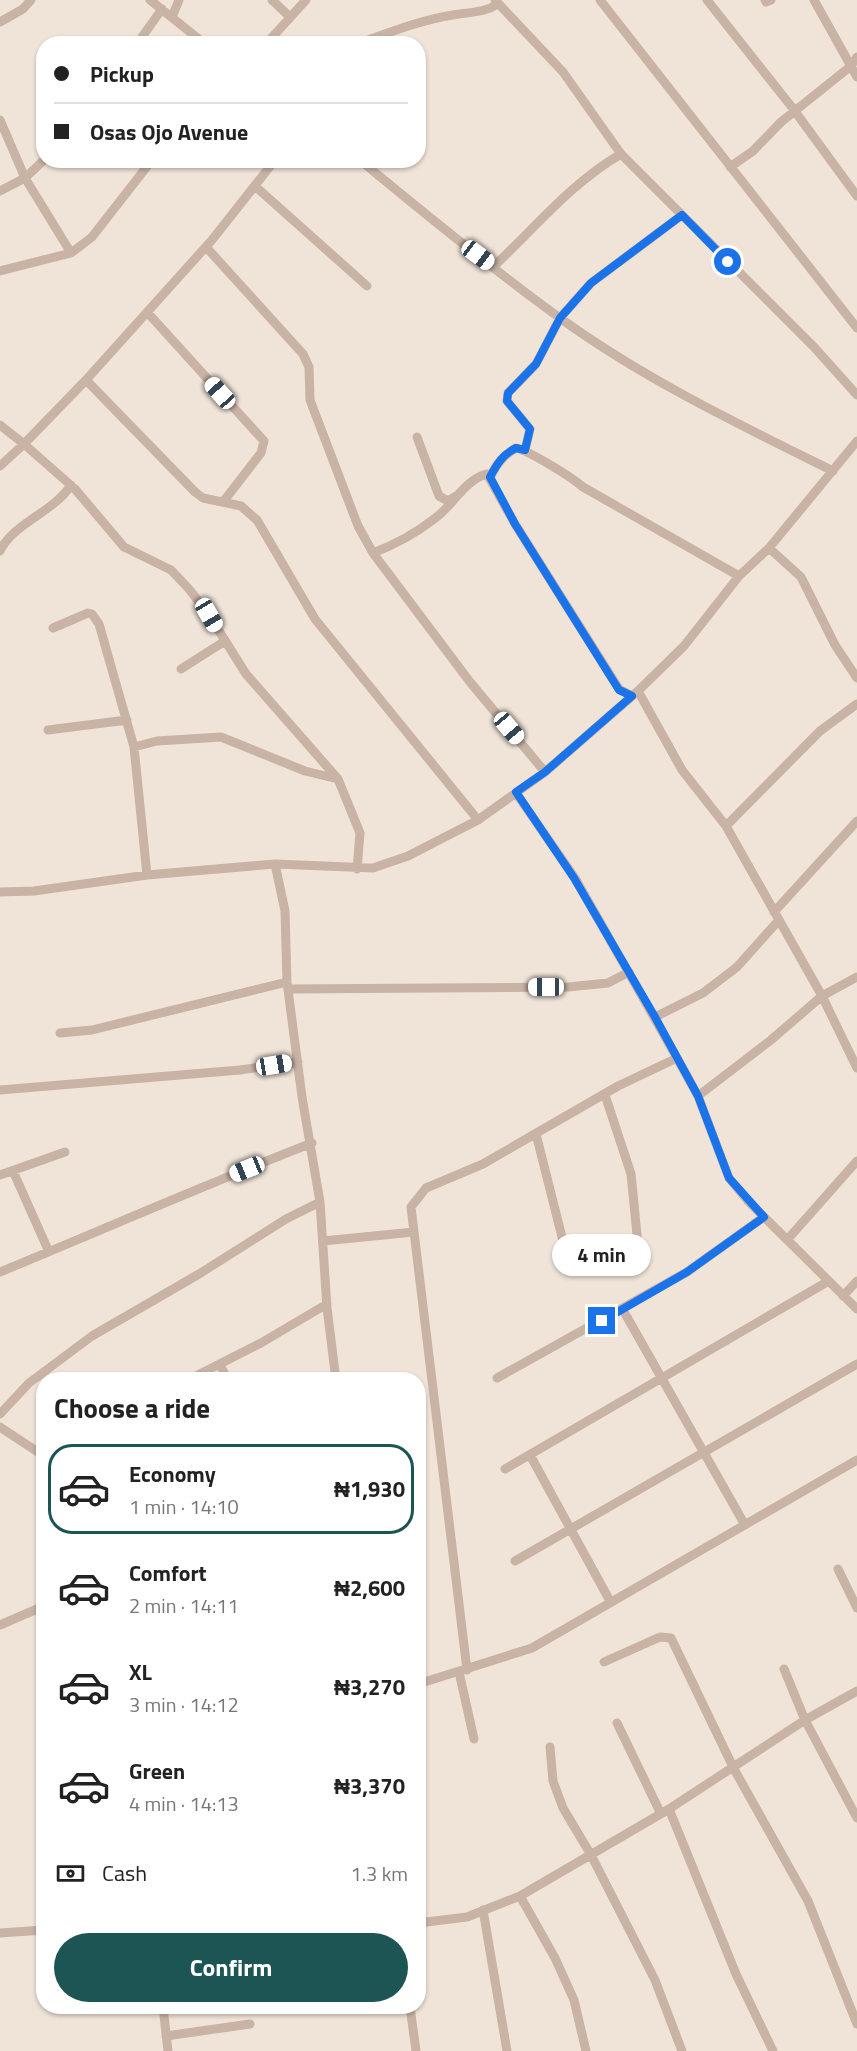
<!DOCTYPE html>
<html lang="en">
<head>
<meta charset="utf-8">
<style>
  :root { --surface:#fff; --page:#f6f6f6; --text:#222; --muted:#767676; --line:#e0e0e0; --accent:#1d5454 }
  body { margin:0; font-family:"Titillium Web",sans-serif; background:var(--page); color:var(--text); height:100vh; display:flex; flex-direction:column; font-size:22px; white-space:nowrap }
  * { box-sizing:border-box; margin:0 }
  p { font-size:20px; color:var(--muted) }
  .icon { flex:none; width:33px; height:33px; fill:none; stroke:currentColor; stroke-width:2; stroke-linecap:round; stroke-linejoin:round }
  .map { position:relative; flex:1; overflow:hidden }
  .panel { position:absolute; left:36px; top:1372px; width:390px; height:642px; display:flex; flex-direction:column; background:var(--surface); border-radius:24px; box-shadow:0 2px 4px #0004 }
  .panel>* { flex:none }
  .top-card { position:absolute; left:36px; top:36px; width:390px; height:132px; border-radius:24px; box-shadow:0 2px 4px #0004; display:grid; align-content:center; height:132px; padding:0 18px; background:var(--surface) }
  .end { position:absolute; width:27px; height:27px; margin:-14px; border:8px solid #1a73e8; background:#fff; box-shadow:0 0 0 3px #fff }
  .from { border-radius:50% }
  .bubble { position:absolute; height:42px; border-radius:21px; background:var(--surface); box-shadow:0 2px 4px #0004; font-size:20px; font-weight:700; line-height:42px; text-align:center }
  .car { position:absolute; width:18px; height:36px; margin:-18px -9px; border-radius:8px; box-shadow:0 0 4px 2px #0007; background:linear-gradient(#fff 24%,#345 0 40%,#fff 0 76%,#345 0 86%,#fff 0) }
  .top-card b { display:flex; align-items:center; gap:21px; height:57px; font-size:22px }
  .top-card b+b { border-top:2px solid var(--line) }
  .top-card i { width:15px; height:15px; background:var(--text) }
  ul { padding:0; list-style:none }
  li { display:flex; align-items:center; gap:18px; height:90px; margin:0 12px 9px; padding:0 6px; border:3px solid transparent; border-radius:24px }
  li div { flex:1 }
  li b { display:block; font-size:22px }
  li em { font-style:normal; font-weight:700 }
  li.current { border-color:var(--accent) }
  li>.icon { width:54px; height:54px; stroke-width:1.5 }
  h2 { padding:0 18px; font-size:27px; line-height:72px }
  .pay { display:flex; align-items:center; gap:15px; height:66px; padding:0 18px; font-size:22px }
  .pay p { margin-inline-start:auto }
  .primary-button { display:flex; gap:12px; margin-top:auto; padding:12px 18px }
  .primary-button a { flex:1; height:69px; border-radius:36px; background:var(--accent); color:#fff; font-size:24px; font-weight:700; line-height:69px; text-align:center }
  .map>svg:first-child { display:block }
  .lines { fill:none; stroke-linecap:round; stroke-linejoin:round }
  .minor { stroke:#c8b3a5; stroke-width:9 }
  .route { stroke:#1a73e8; stroke-width:8 }
</style>
</head>
<body>
<div class="map">
<svg width="857" height="2051" viewBox="0 0 857 2051">
  <rect width="100%" height="100%" fill="#f0e4d9"/>
  <g class="lines">
    <path class="minor" d="M150,0L205,44
      M272,0L289,16
      M495,0L563,72L621,154L814,347L857,395
      M600,0L857,328
      M707,0L791,106L857,196
      M765,0L766,2L771,0
      M814,0L857,77
      M172,17L179,0
      M0,22L23,9L31,0
      M137,44L162,9
      M266,44L306,0
      M357,44C388,33 420,20 453,15C469,12 484,13 498,4
      M0,120L25,178L71,253
      M275,160L212,240L86,380L24,444L75,489L124,547L171,570L189,589L209,615L246,674L338,779L360,833L357,869
      M360,160C425,214 491,268 560,318C644,379 740,425 833,471
      M730,167L753,151L781,122L851,66L857,57
      M255,186L367,286
      M0,191L25,178L44,160
      M206,247L303,354L309,367L310,400L358,526L373,553L470,682L545,772
      M493,267C535,228 571,183 621,154
      M0,271L71,253L92,237L152,160
      M147,312L264,441L261,453L223,502
      M86,380L195,492L203,498L241,506L257,520L315,619L478,820
      M0,425L24,444L0,466
      M417,437L439,496L448,501L456,496
      M525,450L530,429L507,401L508,393L536,364L560,318L591,283L682,215
      M490,477C497,464 503,455 516,448C531,452 570,476 583,487L739,576
      M769,548L801,577L835,645L857,678
      M0,551C12,524 54,512 71,485
      M373,553C394,545 416,533 434,519C452,507 465,479 487,474L515,524L619,689L632,696
      M53,628L88,613L92,614L99,624L134,747L147,875
      M181,669L225,641
      M638,691L682,770L726,826L822,996L857,1068
      M48,730L127,720
      M134,747L157,741L221,737L305,771L338,779
      M516,793L575,878L677,1058L698,1096L729,1178L748,1201L857,1309
      M726,826L820,731L857,704
      M275,864L285,911L287,982L302,1097L320,1202L327,1308L336,1380
      M0,892L34,891L147,875L275,864L373,868L408,856L478,820L506,800L545,772L638,691L684,646L739,576L769,548L857,441
      M774,912L857,821
      M289,989L568,987L608,983L629,972
      M655,1017L703,993L737,967L779,920
      M60,1033L92,1030L287,982
      M0,1090L240,1070L298,1062
      M605,1095L631,1174L639,1255
      M698,1096L771,1040L822,996L857,977
      M536,1134L563,1241
      M13,1171L49,1252
      M0,1175L65,1152
      M787,1240L857,1161
      M323,1241L414,1232
      M0,1272C104,1229 207,1184 312,1143
      M843,1296L857,1281
      M623,1310L745,1525
      M220,1365L228,1380
      M497,1378L687,1272L764,1217
      M188,1380L261,1343L327,1304
      M0,1414L29,1383L92,1336L199,1274L286,1219L320,1202
      M0,1427L44,1456
      M530,1455L610,1601
      M505,1469L827,1282
      M515,1561L857,1364
      M838,1569L857,1608
      M0,1625L44,1606
      M604,1662L660,1637L671,1638L734,1769L808,1901L857,2024
      M784,1669L805,1720L857,1818
      M467,1670L411,1207L426,1188L483,1164L618,1086L677,1058
      M459,1672L474,1739
      M418,1684L532,1648L857,1460
      M617,1723L660,1812
      M550,1747L553,1781L563,1808L591,1855L655,1980L682,2051
      M669,1809L736,1974L773,2051
      M520,1896L555,1958L574,2000L586,2051
      M483,1910L507,2051
      M418,1923L467,1917L520,1896L669,1809L805,1720L857,1691
      M0,1933L44,1930
      M163,2007L168,2051
      M410,2007L416,2051
      M166,2036L250,2024"/>
  </g>
  <g class="lines">
    <path class="route" d="M602,1321L687,1272L764,1217L729,1178L698,1096L655,1017L574,878L516,792L545,772L632,696L619,690L515,524L490,477C497,464 503,454 516,448L525,450L530,429L507,401L508,393L536,364L560,318L591,283L682,215L728,262"/>
  </g>
</svg>
<i class="end from" style="left:728px;top:262px"></i>
<i class="end" style="left:602px;top:1321px"></i>
<div class="bubble" style="left:552px;top:1234px;width:99px">4 min</div>
<i class="car" style="left:478px;top:255px;rotate:127deg"></i>
<i class="car" style="left:220px;top:393px;rotate:318deg"></i>
<i class="car" style="left:209px;top:615px;rotate:150deg"></i>
<i class="car" style="left:509px;top:728px;rotate:140deg"></i>
<i class="car" style="left:546px;top:987px;rotate:270deg"></i>
<i class="car" style="left:274px;top:1065px;rotate:81deg"></i>
<i class="car" style="left:247px;top:1169px;rotate:248deg"></i>
<div class="top-card">
<b><i class="from"></i>Pickup</b>
<b><i></i>Osas Ojo Avenue</b>
</div>
<section class="panel">
<h2>Choose a ride</h2>
<ul>
<li class="current"><svg class="icon" aria-label="car" viewBox="0 0 24 24"><path d="M5 17H2v-5l4-1 3-4h7l3 4 3 1v5h-3M9 17h6M6 11h13"/><circle cx="7" cy="17" r="2"/><circle cx="17" cy="17" r="2"/></svg><div><b>Economy</b><p>1 min · 14:10</p></div><em>₦1,930</em></li>
<li><svg class="icon" aria-label="car" viewBox="0 0 24 24"><path d="M5 17H2v-5l4-1 3-4h7l3 4 3 1v5h-3M9 17h6M6 11h13"/><circle cx="7" cy="17" r="2"/><circle cx="17" cy="17" r="2"/></svg><div><b>Comfort</b><p>2 min · 14:11</p></div><em>₦2,600</em></li>
<li><svg class="icon" aria-label="car" viewBox="0 0 24 24"><path d="M5 17H2v-5l4-1 3-4h7l3 4 3 1v5h-3M9 17h6M6 11h13"/><circle cx="7" cy="17" r="2"/><circle cx="17" cy="17" r="2"/></svg><div><b>XL</b><p>3 min · 14:12</p></div><em>₦3,270</em></li>
<li><svg class="icon" aria-label="car" viewBox="0 0 24 24"><path d="M5 17H2v-5l4-1 3-4h7l3 4 3 1v5h-3M9 17h6M6 11h13"/><circle cx="7" cy="17" r="2"/><circle cx="17" cy="17" r="2"/></svg><div><b>Green</b><p>4 min · 14:13</p></div><em>₦3,370</em></li>
</ul>
<div class="pay"><svg class="icon" aria-label="cash" viewBox="0 0 24 24"><path d="M3 7h18v10H3z"/><circle cx="12" cy="12" r="2"/></svg>Cash<p>1.3 km</p></div>
<div class="primary-button"><a>Confirm</a></div>
</section>
</div>
</body>
</html>
